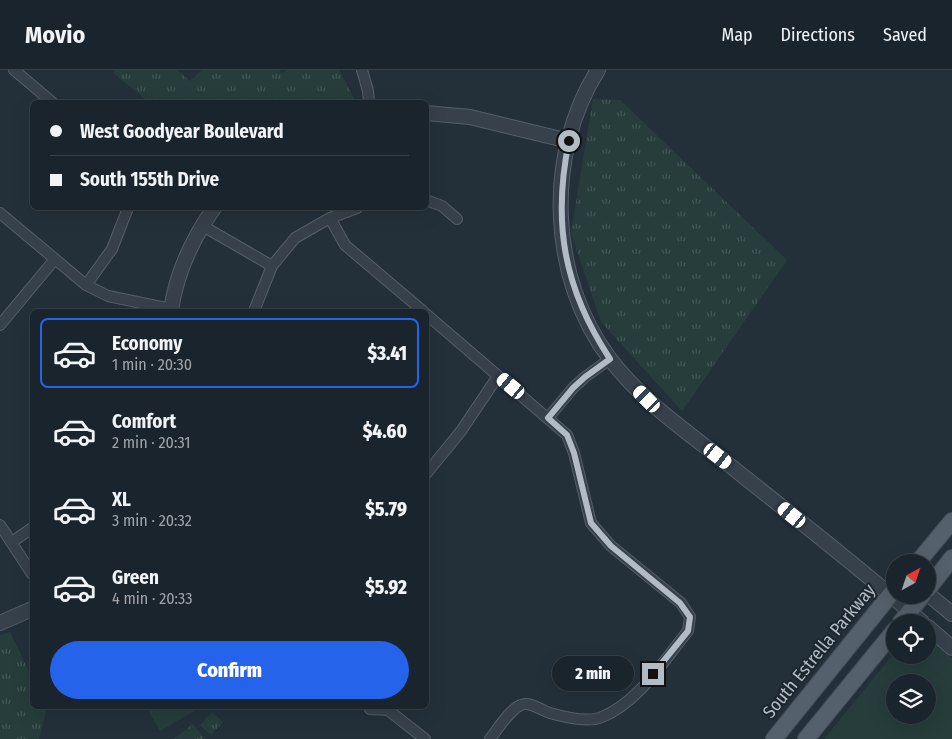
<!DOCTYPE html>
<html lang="en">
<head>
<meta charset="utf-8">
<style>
  :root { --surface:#1a242c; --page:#273038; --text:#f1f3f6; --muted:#9fa4a9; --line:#384148; --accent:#2563eb }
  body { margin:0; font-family:"Fira Sans Condensed",sans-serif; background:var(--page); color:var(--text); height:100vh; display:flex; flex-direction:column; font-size:19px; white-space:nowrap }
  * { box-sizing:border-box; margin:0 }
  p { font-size:16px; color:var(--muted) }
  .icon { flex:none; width:28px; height:28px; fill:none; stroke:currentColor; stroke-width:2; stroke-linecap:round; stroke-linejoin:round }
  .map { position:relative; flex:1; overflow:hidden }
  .details { position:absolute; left:30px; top:239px; width:399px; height:400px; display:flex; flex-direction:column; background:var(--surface); border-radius:8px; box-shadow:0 5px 20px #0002,0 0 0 1px var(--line) }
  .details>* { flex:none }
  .hud { position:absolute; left:30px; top:30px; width:399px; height:110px; border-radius:8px; box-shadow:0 5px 20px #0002,0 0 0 1px var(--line); display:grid; align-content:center; height:110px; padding:0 20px; background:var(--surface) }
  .needle { width:32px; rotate:40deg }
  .controls { position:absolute; left:886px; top:484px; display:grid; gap:10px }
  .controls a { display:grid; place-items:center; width:50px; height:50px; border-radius:50%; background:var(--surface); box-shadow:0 5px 20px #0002,0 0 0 1px var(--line); font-size:25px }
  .end { position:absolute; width:22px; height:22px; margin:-11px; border:6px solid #b2bcc6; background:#111; box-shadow:0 0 0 2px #111 }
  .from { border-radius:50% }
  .bubble { position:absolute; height:35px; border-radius:18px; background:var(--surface); box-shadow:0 5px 20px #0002,0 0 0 1px var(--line); font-size:16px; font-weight:800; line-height:35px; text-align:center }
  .car { position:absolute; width:15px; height:30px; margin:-15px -8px; border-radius:6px; box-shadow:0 0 4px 1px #0007; background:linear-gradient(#fff 24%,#345 0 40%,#fff 0 76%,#345 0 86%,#fff 0) }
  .hud b { display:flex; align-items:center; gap:18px; height:48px; font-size:19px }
  .hud b+b { border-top:1px solid var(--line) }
  .hud i { width:12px; height:12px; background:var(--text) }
  ul { padding:9px 0 0; list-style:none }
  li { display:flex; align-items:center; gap:15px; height:70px; margin:0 10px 8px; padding:0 10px; border:2px solid transparent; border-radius:8px }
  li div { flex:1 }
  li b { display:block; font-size:19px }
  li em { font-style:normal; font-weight:800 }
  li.on { border-color:var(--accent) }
  li>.icon { width:45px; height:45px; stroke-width:1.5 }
  .action { display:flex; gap:10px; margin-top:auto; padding:10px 20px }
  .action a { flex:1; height:58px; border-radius:30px; background:var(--accent); color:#fff; font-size:20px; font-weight:800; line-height:58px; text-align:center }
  header { display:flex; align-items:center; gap:30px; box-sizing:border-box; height:70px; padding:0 25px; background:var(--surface); border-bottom:1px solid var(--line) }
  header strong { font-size:24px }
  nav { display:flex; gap:28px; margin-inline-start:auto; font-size:18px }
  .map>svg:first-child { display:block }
  .grass { fill:url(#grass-tufts) }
  .garden { fill:#263d3c; fill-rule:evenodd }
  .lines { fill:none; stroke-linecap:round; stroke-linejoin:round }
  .minor-casing { stroke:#555f69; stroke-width:12 }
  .tertiary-casing { stroke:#555f69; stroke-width:16 }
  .primary-casing { stroke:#434d57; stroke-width:18 }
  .minor { stroke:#37414b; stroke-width:10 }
  .tertiary { stroke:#37414b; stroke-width:14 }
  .primary { stroke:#54606b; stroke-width:16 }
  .route { stroke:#b2bcc6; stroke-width:6 }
  .labels { text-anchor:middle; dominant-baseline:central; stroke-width:4; stroke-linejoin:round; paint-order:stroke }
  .street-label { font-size:18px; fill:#b2bcc6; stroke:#1c262f }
</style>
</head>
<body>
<header>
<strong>Movio</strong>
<nav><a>Map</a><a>Directions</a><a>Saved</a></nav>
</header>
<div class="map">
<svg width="952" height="669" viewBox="0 0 952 669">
  <defs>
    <pattern id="grass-tufts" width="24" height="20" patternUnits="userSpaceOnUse" patternTransform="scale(1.25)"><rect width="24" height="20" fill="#263d3c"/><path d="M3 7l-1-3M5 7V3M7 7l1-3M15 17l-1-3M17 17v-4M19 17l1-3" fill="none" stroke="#435757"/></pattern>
  </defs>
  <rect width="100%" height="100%" fill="#23303a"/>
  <path class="grass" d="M116,0H177L190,11L202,0H279L282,3L287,0H339L356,32H149L113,3Z
    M593,29L620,30L787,190L682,341L601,252L571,163Z
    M10,562L32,607V636L47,637L39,669H0V565Z
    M212,642L223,652L211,665L200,655Z
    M193,654L205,669H174Z"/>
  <path class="garden" d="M928,567L952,588V669H824L895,582V585H928ZM895,612H928V645H895Z
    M146,636H171L179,650L160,661Z
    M171,636H203L179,650Z"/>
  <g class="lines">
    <defs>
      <path id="minor" d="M14,0L52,32
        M362,0L368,21L369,32
        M426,130L442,136L457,149
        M0,143L86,215L108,226L171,239
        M330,148L345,175L423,241
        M201,155L272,196
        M86,215L112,179L128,138
        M254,241L272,196L295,168L330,148L357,138
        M426,244L567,365L574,383L591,453L611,476L681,533L690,547L688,561C664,590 639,632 602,647C588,653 564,647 550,643C541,640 529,631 521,635C510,639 497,660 490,669
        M0,255L55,189
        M548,348L573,318L585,307L610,289
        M426,404L461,361L498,306
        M0,455L32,504
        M12,472L32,458
        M370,639L388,640L425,669"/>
      <path id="tertiary" d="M598,0C544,85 549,209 610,289C642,331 687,362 728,394C793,446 859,497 922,552
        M426,43L470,47L569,71
        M171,241C176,204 193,168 214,138
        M928,524L952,544
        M0,553L32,539
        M928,557L952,578"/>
      <path id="primary" d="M918,492L952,451
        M928,519L952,488
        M901,552L923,525
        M774,669L895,519
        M806,669L895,560"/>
    </defs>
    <use href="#minor" class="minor-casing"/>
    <use href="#tertiary" class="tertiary-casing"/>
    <use href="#primary" class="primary-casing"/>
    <use href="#minor" class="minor"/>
    <use href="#tertiary" class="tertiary"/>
    <use href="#primary" class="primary"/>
  </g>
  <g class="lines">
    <path class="route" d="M569,71C552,153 564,219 610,289L585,307L573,318L548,348L567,365L574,383L591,453L611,476L680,533L690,547L688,561L653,604"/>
  </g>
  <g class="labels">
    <g class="street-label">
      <text transform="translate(819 581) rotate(-51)">South Estrella Parkway</text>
    </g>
  </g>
</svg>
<div class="controls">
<a><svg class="needle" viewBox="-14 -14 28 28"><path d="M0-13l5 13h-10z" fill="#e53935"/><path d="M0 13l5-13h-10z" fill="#9fa4a9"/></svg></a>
<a><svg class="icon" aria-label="locate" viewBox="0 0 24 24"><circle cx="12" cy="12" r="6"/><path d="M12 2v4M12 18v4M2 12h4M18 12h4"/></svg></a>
<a><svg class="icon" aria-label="layers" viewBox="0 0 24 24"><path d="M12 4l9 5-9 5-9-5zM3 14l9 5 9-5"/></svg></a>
</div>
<i class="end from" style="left:569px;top:71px"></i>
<i class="end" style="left:653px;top:604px"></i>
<div class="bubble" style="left:552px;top:586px;width:82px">2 min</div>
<i class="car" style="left:511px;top:316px;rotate:310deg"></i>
<i class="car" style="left:647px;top:329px;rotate:315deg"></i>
<i class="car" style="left:718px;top:386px;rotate:128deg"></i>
<i class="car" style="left:792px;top:445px;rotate:309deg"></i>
<div class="hud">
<b><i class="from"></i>West Goodyear Boulevard</b>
<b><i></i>South 155th Drive</b>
</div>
<section class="details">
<ul>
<li class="on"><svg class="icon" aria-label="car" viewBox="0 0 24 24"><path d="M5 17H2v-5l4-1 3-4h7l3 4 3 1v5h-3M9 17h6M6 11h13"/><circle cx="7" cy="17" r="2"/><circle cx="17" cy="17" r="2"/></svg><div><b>Economy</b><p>1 min · 20:30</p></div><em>$3.41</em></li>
<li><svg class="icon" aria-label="car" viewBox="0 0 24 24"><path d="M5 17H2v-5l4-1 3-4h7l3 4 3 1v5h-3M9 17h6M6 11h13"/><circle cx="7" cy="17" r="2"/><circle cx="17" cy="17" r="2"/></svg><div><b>Comfort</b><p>2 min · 20:31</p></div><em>$4.60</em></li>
<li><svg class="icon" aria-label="car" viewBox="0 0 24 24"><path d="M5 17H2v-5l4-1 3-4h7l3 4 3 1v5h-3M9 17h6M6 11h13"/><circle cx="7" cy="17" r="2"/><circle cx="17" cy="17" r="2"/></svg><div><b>XL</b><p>3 min · 20:32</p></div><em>$5.79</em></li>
<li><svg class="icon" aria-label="car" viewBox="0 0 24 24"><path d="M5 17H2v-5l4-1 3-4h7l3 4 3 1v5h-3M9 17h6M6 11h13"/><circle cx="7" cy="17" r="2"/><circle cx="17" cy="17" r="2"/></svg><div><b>Green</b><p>4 min · 20:33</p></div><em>$5.92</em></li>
</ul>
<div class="action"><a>Confirm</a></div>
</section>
</div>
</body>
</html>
